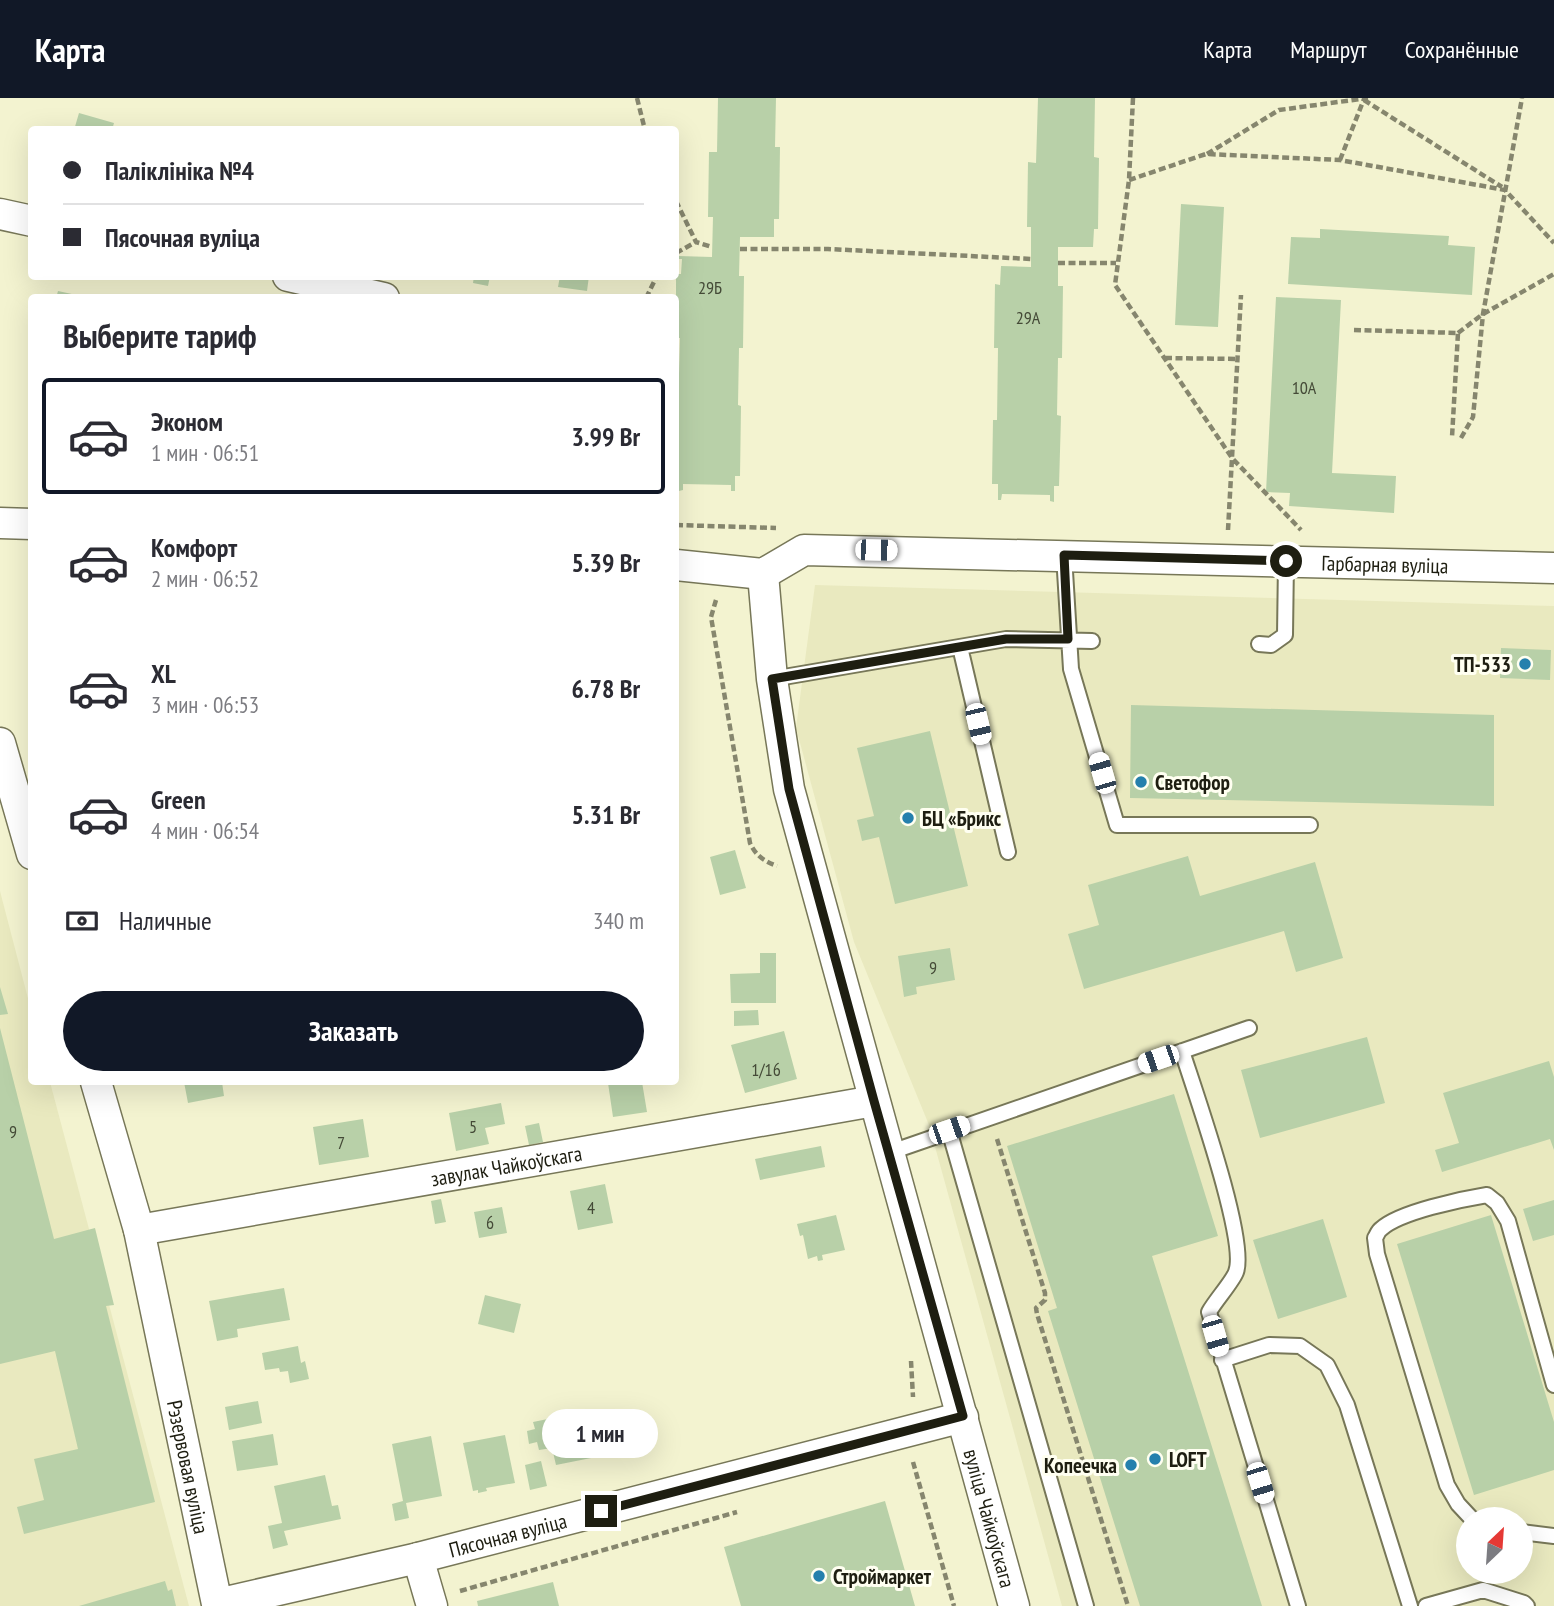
<!DOCTYPE html>
<html lang="ru">
<head>
<meta charset="utf-8">
<style>
  :root { --surface:#fff; --page:#f7f7f7; --text:#2b2b33; --muted:#7c7c81; --line:#e1e1e2; --accent:#111827 }
  body { margin:0; font-family:"PT Sans Narrow",sans-serif; background:var(--page); color:var(--text); height:100vh; display:flex; flex-direction:column; font-size:26px; white-space:nowrap }
  * { box-sizing:border-box; margin:0 }
  p { font-size:23px; color:var(--muted) }
  .icon { flex:none; width:38px; height:38px; fill:none; stroke:currentColor; stroke-width:2; stroke-linecap:round; stroke-linejoin:round }
  .map { position:relative; flex:1; overflow:hidden }
  .drawer { position:absolute; left:28px; top:196px; width:651px; height:791px; display:flex; flex-direction:column; background:var(--surface); border-radius:7px; box-shadow:0 7px 28px #0002 }
  .drawer>* { flex:none }
  .top-card { position:absolute; left:28px; top:28px; width:651px; height:154px; border-radius:7px; box-shadow:0 7px 28px #0002; display:grid; align-content:center; height:154px; padding:0 35px; background:var(--surface) }
  .needle { width:46px; rotate:25deg }
  .controls { position:absolute; left:1456px; top:1409px; display:grid; gap:14px }
  .controls a { display:grid; place-items:center; width:77px; height:77px; border-radius:50%; background:var(--surface); box-shadow:0 7px 28px #0002; font-size:35px }
  .end { position:absolute; width:32px; height:32px; margin:-16px; border:9px solid #1e1e11; background:#fff; box-shadow:0 0 0 4px #fff }
  .from { border-radius:50% }
  .bubble { position:absolute; height:49px; border-radius:24px; background:var(--surface); box-shadow:0 7px 28px #0002; font-size:23px; font-weight:700; line-height:49px; text-align:center }
  .car { position:absolute; width:21px; height:42px; margin:-21px -10px; border-radius:9px; box-shadow:0 0 5px 2px #0007; background:linear-gradient(#fff 24%,#345 0 40%,#fff 0 76%,#345 0 86%,#fff 0) }
  .top-card b { display:flex; align-items:center; gap:24px; height:66px; font-size:26px }
  .top-card b+b { border-top:2px solid var(--line) }
  .top-card i { width:18px; height:18px; background:var(--text) }
  ul { padding:0; list-style:none }
  li { display:flex; align-items:center; gap:21px; height:116px; margin:0 14px 10px; padding:0 21px; border:4px solid transparent; border-radius:7px }
  li div { flex:1 }
  li b { display:block; font-size:26px }
  li em { font-style:normal; font-weight:700 }
  li.selected { border-color:var(--accent) }
  li>.icon { width:63px; height:63px; stroke-width:1.5 }
  h2 { padding:0 35px; font-size:32px; line-height:84px }
  .pay { display:flex; align-items:center; gap:18px; height:77px; padding:0 35px; font-size:26px }
  .pay p { margin-inline-start:auto }
  .primary-button { display:flex; gap:14px; margin-top:auto; padding:14px 35px }
  .primary-button a { flex:1; height:80px; border-radius:42px; background:var(--accent); color:#fff; font-size:28px; font-weight:700; line-height:80px; text-align:center }
  header { display:flex; align-items:center; gap:42px; box-sizing:border-box; height:98px; padding:0 35px; background:var(--accent); color:#fff }
  header strong { font-size:33px }
  nav { display:flex; gap:38px; margin-inline-start:auto; font-size:24px }
  .map>svg:first-child { display:block }
  .built { fill:#e9e9bf; fill-rule:evenodd }
  .building { fill:#b8d0a8 }
  .lines { fill:none; stroke-linecap:round; stroke-linejoin:round }
  .lane-casing { stroke:#777758; stroke-width:18 }
  .street-casing { stroke:#777758; stroke-width:33 }
  .path { stroke:#86866e; stroke-width:4.5; stroke-dasharray:7 3.5; stroke-linecap:butt }
  .lane { stroke:#fff; stroke-width:14 }
  .street { stroke:#fff; stroke-width:30 }
  .route { stroke:#1e1e11; stroke-width:9 }
  .poi-dot { fill:#2580ad; stroke:#fffff1; stroke-width:2.5 }
  .labels { text-anchor:middle; dominant-baseline:central; stroke-width:6; stroke-linejoin:round; paint-order:stroke }
  .number-label { font-size:18px; fill:#444a37 }
  .street-label { font-size:21px; fill:#1e1e11; stroke:#fffff1 }
  .poi-label { font-size:21px; font-weight:bold; fill:#1e1e11; stroke:#fffff1; text-anchor:start }
</style>
</head>
<body>
<header>
<strong>Карта</strong>
<nav><a>Карта</a><a>Маршрут</a><a>Сохранённые</a></nav>
</header>
<div class="map">
<svg width="1554" height="1508" viewBox="0 0 1554 1508">
  <rect width="100%" height="100%" fill="#f3f3d0"/>
  <path class="built" d="M815,487L1554,508V1508H1062L929,1027L854,844L796,630ZM1468,1421H1521V1474H1468Z
    M0,793L31,912L32,984H50L189,1508H0Z"/>
  <path class="building" d="M718,0H776L775,49H780L779,121H774V139H740L739,178H744L743,250H739L738,307L741,308L740,378H735V393H731V387L683,386V392L679,393V375L676,376V312H678L680,240H676V176H681L682,161H678V158L712,159L713,119H708L709,54H717Z
    M1038,0H1095L1094,59L1099,60L1098,131H1094L1093,149H1058V188H1063L1062,260H1058L1057,317L1061,318L1059,388H1054V404L1050,403V397L1002,396L1001,402H998V386H992L993,322H997L998,250H994L995,186L1000,187L1001,168L1031,169V129H1027L1028,64L1036,65Z
    M79,15L114,25L112,32H74Z
    M1181,106L1224,109L1218,229L1175,227Z
    M1320,131L1449,138L1448,147L1475,149L1472,197L1288,186L1291,139L1320,140Z
    M474,178H490L488,188L473,185Z
    M560,178H589L587,193L558,189Z
    M58,193L81,198V200H56Z
    M1276,199L1341,202L1332,375L1396,378L1394,415L1289,408L1290,395L1266,394Z
    M1501,550L1551,552L1550,582L1500,580Z
    M1131,607L1494,617V708L1130,700Z
    M930,633L968,788L895,806L879,739L862,743L857,722L874,718L857,650Z
    M735,752L746,790L720,797L710,759Z
    M1188,758L1200,798L1315,764L1343,860L1296,874L1284,833L1084,891L1068,836L1099,827L1088,787Z
    M950,850L955,882L916,889L917,896L904,899L898,858Z
    M760,855H776V905H731L730,876L760,875Z
    M0,889L8,916L0,917Z
    M758,912L759,927L734,928V913Z
    M0,930L54,1141L95,1130L114,1207L106,1208L155,1404L24,1436L17,1409L44,1402L34,1361L78,1351L55,1253L0,1266Z
    M784,933L797,981L745,995L731,947Z
    M1367,939L1385,1005L1260,1040L1241,972Z
    M1549,963L1554,979V1052L1550,1041L1442,1074L1435,1052L1459,1045L1443,995Z
    M184,984H222L224,998L188,1005Z
    M642,984L647,1014L613,1019L608,985Z
    M1174,996L1218,1138L1152,1158L1262,1508H1140L1048,1213L1057,1210L1007,1048Z
    M501,1005L505,1026L485,1030L489,1046L456,1053L449,1015Z
    M363,1021L369,1059L319,1067L313,1029Z
    M539,1025L543,1044L529,1047L525,1028Z
    M821,1048L825,1069L760,1082L755,1061Z
    M605,1086L613,1125L578,1132L570,1093Z
    M441,1101L446,1124L435,1126L431,1103Z
    M1554,1102V1137L1533,1143L1523,1111Z
    M502,1109L507,1135L479,1140L474,1114Z
    M836,1117L845,1152L822,1157L823,1162L818,1163L817,1158L808,1161L803,1137L800,1138L797,1126Z
    M1491,1117L1554,1324V1372L1474,1397L1397,1146Z
    M1323,1121L1347,1199L1278,1221L1253,1142Z
    M284,1190L290,1222L237,1231L238,1239L217,1243L209,1203Z
    M485,1197L521,1206L514,1235L478,1226Z
    M298,1248L301,1265L305,1263L309,1281L290,1285L288,1273L280,1274L279,1270L265,1272L262,1255Z
    M258,1303L262,1325L229,1332L225,1309Z
    M582,1314L591,1360L556,1367L552,1350L539,1352L537,1344L529,1346L527,1333L535,1331L533,1324Z
    M273,1336L278,1367L237,1373L232,1343Z
    M505,1337L515,1385L486,1390L487,1393L478,1395V1392L473,1393L463,1345Z
    M431,1338L442,1398L406,1405L409,1420L395,1423L392,1406L403,1403L392,1346Z
    M541,1363L547,1388L530,1392L525,1367Z
    M325,1377L332,1408L338,1407L341,1421L284,1433L288,1447L273,1451L268,1428L282,1425L274,1388Z
    M885,1403L915,1508H741L724,1449Z
    M165,1483L168,1493L172,1491L176,1508H79Z
    M553,1484L559,1508H478L477,1503Z"/>
  <g class="lines">
    <defs>
      <path id="lane" d="M1064,457L1071,571L1117,727H1310
        M1259,546L1271,547L1285,537L1286,463
        M960,549L1008,754
        M772,581L1006,541L1092,543
        M1182,953C1194,991 1248,1143 1236,1174C1233,1183 1215,1203 1209,1214L1298,1508
        M949,1032L1086,1508
        M888,1055L1249,930
        M1222,1262L1269,1247L1300,1248L1327,1267L1347,1307L1410,1508
        M1472,1421L1458,1406L1447,1387L1377,1156L1375,1140C1377,1137 1378,1133 1381,1131C1399,1114 1462,1101 1487,1097L1497,1105L1508,1123L1554,1287
        M1521,1434L1554,1438
        M1426,1508L1483,1492L1524,1505L1527,1508"/>
      <g id="street">
        <path d="M0,116L32,123"/>
        <path d="M288,178L384,200"/>
        <path d="M0,425L32,426"/>
        <path id="s1" d="M676,467L763,476L804,452L1554,470"/>
        <path id="s2" d="M763,476L772,581L789,691L1014,1508"/>
        <path d="M0,645L32,756"/>
        <path id="s3" d="M96,984L139,1132L217,1506L418,1460L963,1319"/>
        <path id="s4" d="M139,1132L874,1003"/>
        <path d="M418,1460L432,1508"/>
      </g>
    </defs>
    <use href="#lane" class="lane-casing"/>
    <use href="#street" class="street-casing"/>
    <path class="path" d="M637,0L645,32
      M1133,0L1129,82L1115,187L1232,360L1301,432
      M1364,2L1502,89
      M1207,56L1279,12L1368,0
      M1340,62L1364,1
      M1129,82L1206,56L1340,62L1505,92L1554,145
      M676,103L696,144L712,149
      M740,151H828L1031,161
      M676,155L696,144
      M1058,165H1116
      M646,200L657,178
      M1354,232L1458,235L1452,339
      M1458,235L1483,216L1554,176
      M1165,260L1238,261
      M1461,340L1473,319L1483,216L1522,0
      M676,427L776,430
      M1228,432L1241,197
      M716,502L711,519L750,745C756,758 764,763 777,768
      M997,1041L1045,1195V1202L1036,1210L1037,1216L1128,1508
      M911,1263L913,1299
      M913,1364L954,1508
      M460,1493L737,1414"/>
    <use href="#lane" class="lane"/>
    <use href="#street" class="street"/>
  </g>
  <g class="lines">
    <path class="route" d="M601,1413L963,1318L874,1003L789,691L772,581L1006,541H1068L1064,457L1286,463"/>
  </g>
  <g class="poi-dot">
    <circle cx="1525" cy="566" r="7"/>
    <circle cx="1141" cy="684" r="7"/>
    <circle cx="908" cy="720" r="7"/>
    <circle cx="1155" cy="1361" r="7"/>
    <circle cx="1131" cy="1367" r="7"/>
    <circle cx="819" cy="1478" r="7"/>
  </g>
  <g class="labels">
    <g class="number-label">
      <text x="710" y="189">29Б</text>
      <text x="1028" y="219">29А</text>
      <text x="1304" y="289">10А</text>
      <text x="933" y="869">9</text>
      <text x="766" y="971">1/16</text>
      <text x="473" y="1028">5</text>
      <text x="13" y="1033">9</text>
      <text x="341" y="1044">7</text>
      <text x="591" y="1109">4</text>
      <text x="490" y="1124">6</text>
    </g>
    <g class="street-label">
      <text stroke="none"><textPath href="#s1" startOffset="716">Гарбарная вуліца</textPath></text>
      <text stroke="none"><textPath href="#s4" startOffset="373">завулак Чайкоўскага</textPath></text>
      <text stroke="none"><textPath href="#s3" startOffset="396">Рэзервовая вуліца</textPath></text>
      <text stroke="none"><textPath href="#s2" startOffset="973">вуліца Чайкоўскага</textPath></text>
      <text stroke="none"><textPath href="#s3" startOffset="835">Пясочная вуліца</textPath></text>
    </g>
    <g class="poi-label">
      <text x="1511" y="566" text-anchor="end">ТП-533</text>
      <text x="1155" y="684">Светофор</text>
      <text x="922" y="720">БЦ «Брикс</text>
      <text x="1169" y="1361">LOFT</text>
      <text x="1117" y="1367" text-anchor="end">Копеечка</text>
      <text x="833" y="1478">Строймаркет</text>
    </g>
  </g>
</svg>
<div class="controls">
<a><svg class="needle" viewBox="-14 -14 28 28"><path d="M0-13l5 13h-10z" fill="#e53935"/><path d="M0 13l5-13h-10z" fill="#7c7c81"/></svg></a>
</div>
<i class="end from" style="left:1286px;top:463px"></i>
<i class="end" style="left:601px;top:1413px"></i>
<div class="bubble" style="left:542px;top:1311px;width:116px">1 мин</div>
<i class="car" style="left:876px;top:452px;rotate:91deg"></i>
<i class="car" style="left:978px;top:626px;rotate:167deg"></i>
<i class="car" style="left:1102px;top:675px;rotate:344deg"></i>
<i class="car" style="left:1158px;top:961px;rotate:251deg"></i>
<i class="car" style="left:949px;top:1032px;rotate:71deg"></i>
<i class="car" style="left:1215px;top:1238px;rotate:164deg"></i>
<i class="car" style="left:1260px;top:1385px;rotate:163deg"></i>
<div class="top-card">
<b><i class="from"></i>Паліклініка №4</b>
<b><i></i>Пясочная вуліца</b>
</div>
<section class="drawer">
<h2>Выберите тариф</h2>
<ul>
<li class="selected"><svg class="icon" aria-label="car" viewBox="0 0 24 24"><path d="M5 17H2v-5l4-1 3-4h7l3 4 3 1v5h-3M9 17h6M6 11h13"/><circle cx="7" cy="17" r="2"/><circle cx="17" cy="17" r="2"/></svg><div><b>Эконом</b><p>1 мин · 06:51</p></div><em>3.99 Br</em></li>
<li><svg class="icon" aria-label="car" viewBox="0 0 24 24"><path d="M5 17H2v-5l4-1 3-4h7l3 4 3 1v5h-3M9 17h6M6 11h13"/><circle cx="7" cy="17" r="2"/><circle cx="17" cy="17" r="2"/></svg><div><b>Комфорт</b><p>2 мин · 06:52</p></div><em>5.39 Br</em></li>
<li><svg class="icon" aria-label="car" viewBox="0 0 24 24"><path d="M5 17H2v-5l4-1 3-4h7l3 4 3 1v5h-3M9 17h6M6 11h13"/><circle cx="7" cy="17" r="2"/><circle cx="17" cy="17" r="2"/></svg><div><b>XL</b><p>3 мин · 06:53</p></div><em>6.78 Br</em></li>
<li><svg class="icon" aria-label="car" viewBox="0 0 24 24"><path d="M5 17H2v-5l4-1 3-4h7l3 4 3 1v5h-3M9 17h6M6 11h13"/><circle cx="7" cy="17" r="2"/><circle cx="17" cy="17" r="2"/></svg><div><b>Green</b><p>4 мин · 06:54</p></div><em>5.31 Br</em></li>
</ul>
<div class="pay"><svg class="icon" aria-label="cash" viewBox="0 0 24 24"><path d="M3 7h18v10H3z"/><circle cx="12" cy="12" r="2"/></svg>Наличные<p>340 m</p></div>
<div class="primary-button"><a>Заказать</a></div>
</section>
</div>
</body>
</html>
